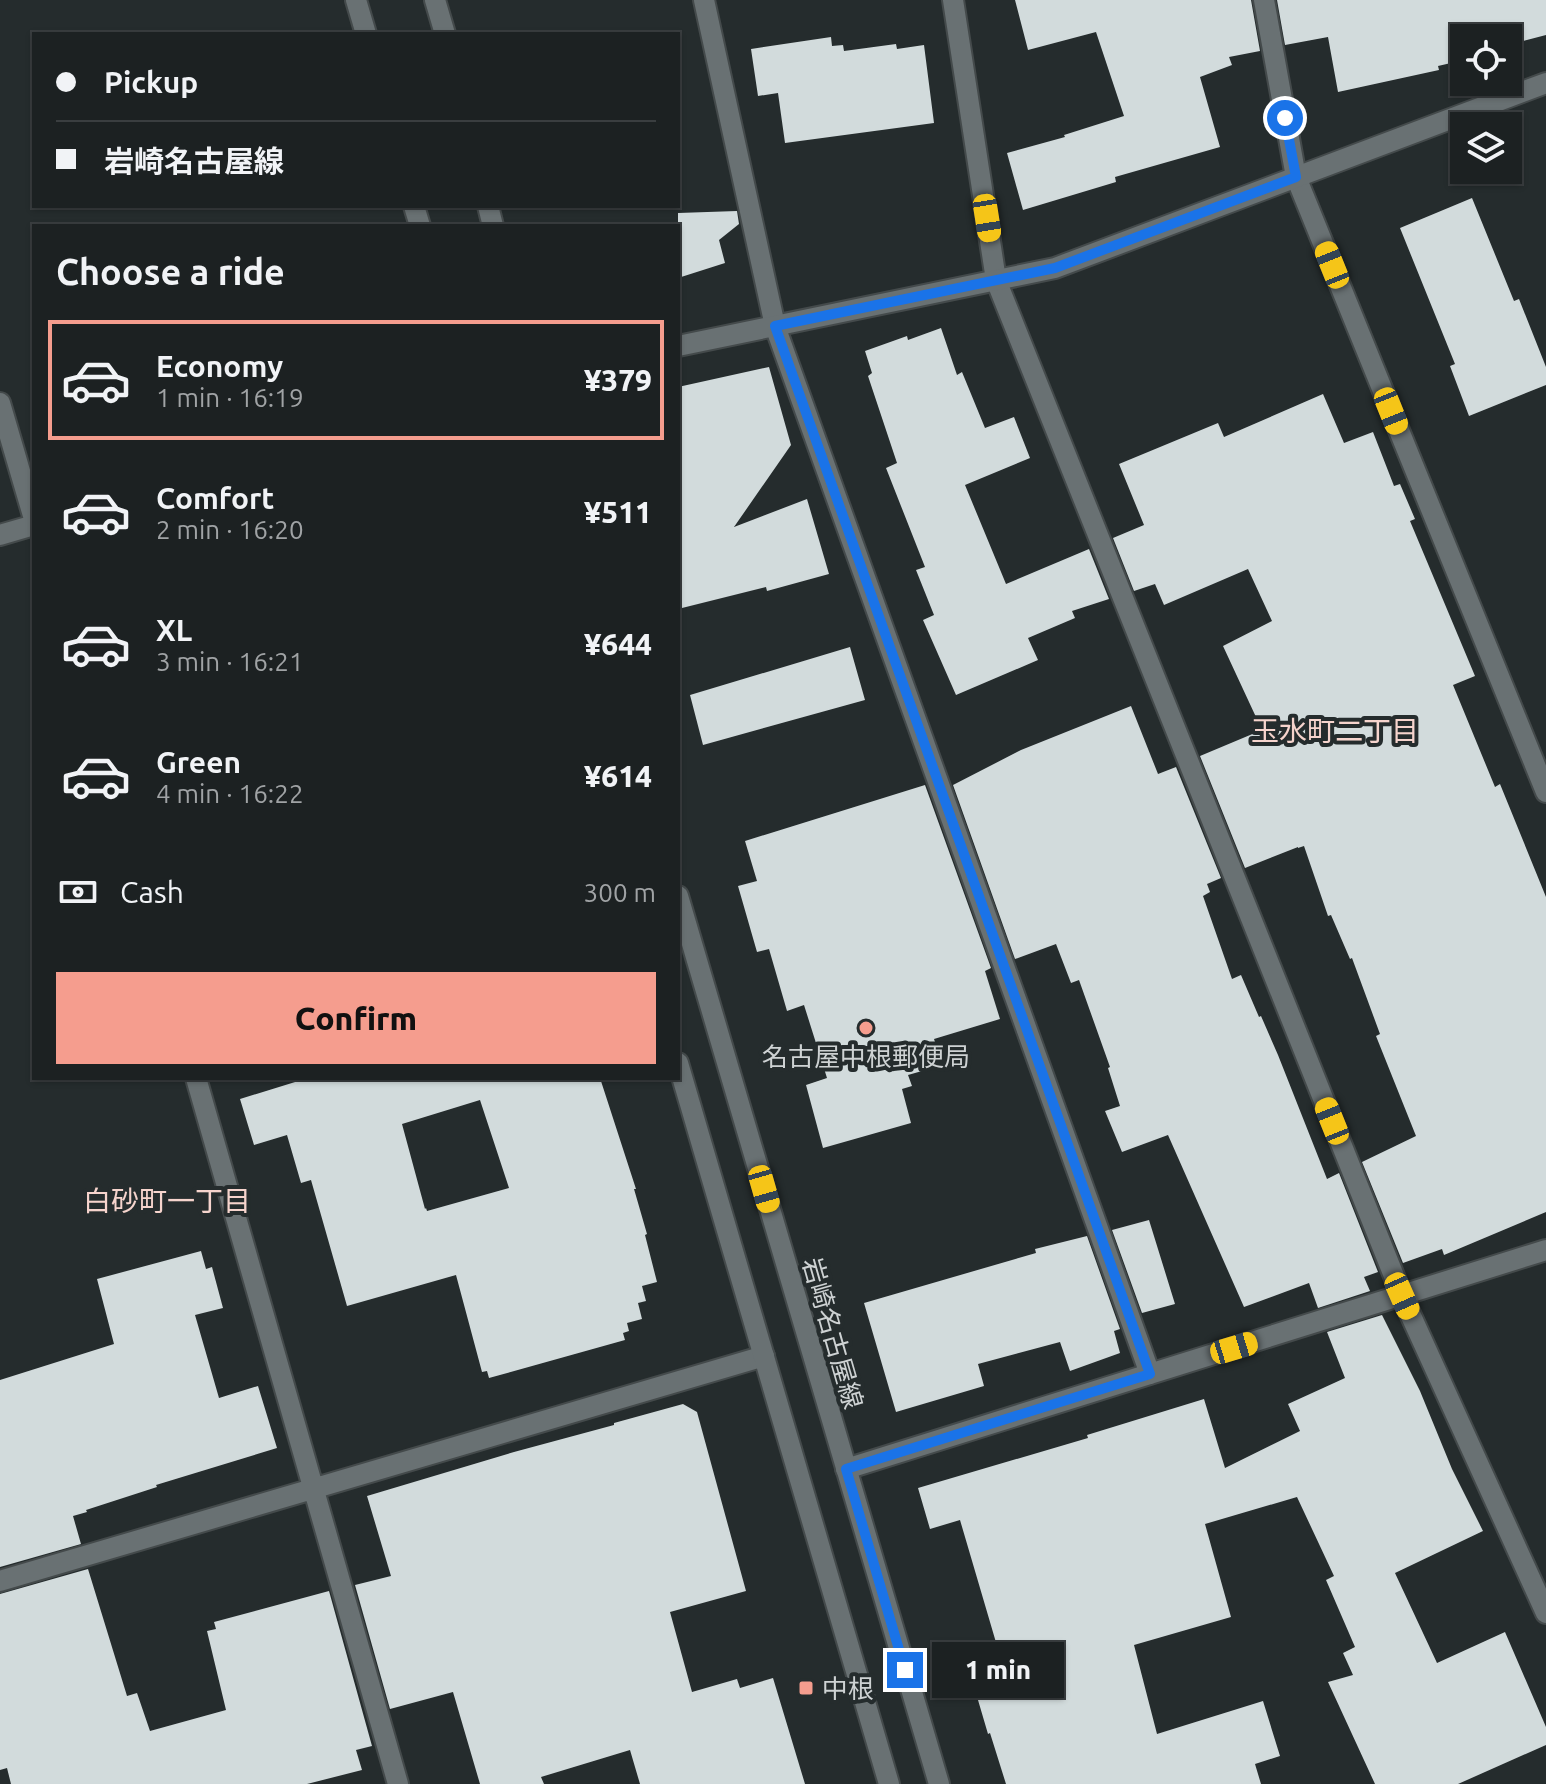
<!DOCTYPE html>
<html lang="en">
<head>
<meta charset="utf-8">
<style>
  :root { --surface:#1c2122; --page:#292e2f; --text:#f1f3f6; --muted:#a0a3a5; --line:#3a3e40; --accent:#f59d8e }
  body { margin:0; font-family:Ubuntu,"Noto Sans JP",sans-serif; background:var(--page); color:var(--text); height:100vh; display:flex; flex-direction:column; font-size:30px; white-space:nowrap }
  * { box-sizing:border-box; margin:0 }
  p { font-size:26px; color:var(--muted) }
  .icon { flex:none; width:44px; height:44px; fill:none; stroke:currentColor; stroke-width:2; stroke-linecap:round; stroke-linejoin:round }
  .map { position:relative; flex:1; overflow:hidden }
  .side { position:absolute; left:32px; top:224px; width:648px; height:856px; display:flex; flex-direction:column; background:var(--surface); border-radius:0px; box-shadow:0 2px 6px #0004,0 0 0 2px var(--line) }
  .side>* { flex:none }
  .top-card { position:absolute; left:32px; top:32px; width:648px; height:176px; border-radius:0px; box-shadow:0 2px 6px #0004,0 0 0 2px var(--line); display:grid; align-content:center; height:176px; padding:0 24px; background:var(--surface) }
  .tools { position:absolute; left:1450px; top:24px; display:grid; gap:16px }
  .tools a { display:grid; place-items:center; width:72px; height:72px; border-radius:0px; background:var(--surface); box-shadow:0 2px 6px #0004,0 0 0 2px var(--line); font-size:40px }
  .end { position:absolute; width:36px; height:36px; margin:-18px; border:10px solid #1a73e8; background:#fff; box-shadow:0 0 0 4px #fff }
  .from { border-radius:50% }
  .bubble { position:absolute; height:56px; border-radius:0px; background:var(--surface); box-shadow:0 2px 6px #0004,0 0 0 2px var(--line); font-size:26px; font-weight:800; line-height:56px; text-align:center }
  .car { position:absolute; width:24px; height:48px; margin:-24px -12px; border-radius:10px; box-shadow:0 0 6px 2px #0007; background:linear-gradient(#f5c518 24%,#345 0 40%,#f5c518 0 76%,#345 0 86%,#f5c518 0) }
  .top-card b { display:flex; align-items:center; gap:28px; height:76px; font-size:30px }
  .top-card b+b { border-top:2px solid var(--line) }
  .top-card i { width:20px; height:20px; background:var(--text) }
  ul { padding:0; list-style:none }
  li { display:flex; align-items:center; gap:24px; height:120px; margin:0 16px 12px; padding:0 8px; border:4px solid transparent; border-radius:0px }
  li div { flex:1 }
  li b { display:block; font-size:30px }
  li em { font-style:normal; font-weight:800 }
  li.active { border-color:var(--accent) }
  li>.icon { width:72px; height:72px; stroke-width:1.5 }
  h2 { padding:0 24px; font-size:36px; line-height:96px }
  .pay { display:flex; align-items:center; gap:20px; height:88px; padding:0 24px; font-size:30px }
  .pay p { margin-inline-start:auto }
  .primary-button { display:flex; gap:16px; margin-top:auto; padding:16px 24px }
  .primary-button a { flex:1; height:92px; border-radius:0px; background:var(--accent); color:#111; font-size:32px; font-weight:800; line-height:92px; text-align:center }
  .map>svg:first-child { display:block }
  .building { fill:#d2dbdc; fill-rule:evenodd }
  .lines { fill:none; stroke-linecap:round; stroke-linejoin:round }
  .minor-casing { stroke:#444a4b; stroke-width:24 }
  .tertiary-casing { stroke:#444a4b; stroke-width:24 }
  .secondary-casing { stroke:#444a4b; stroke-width:24 }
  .minor { stroke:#697173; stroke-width:20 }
  .tertiary { stroke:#697173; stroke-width:20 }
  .secondary { stroke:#697173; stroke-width:20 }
  .route { stroke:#1a73e8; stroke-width:10 }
  .poi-dot { fill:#f59d8e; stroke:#252c2d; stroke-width:3 }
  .labels { text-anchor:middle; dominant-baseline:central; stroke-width:8; stroke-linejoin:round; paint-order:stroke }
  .poi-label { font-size:26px; fill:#ced2d3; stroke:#252c2d }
  .street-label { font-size:26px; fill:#ced2d3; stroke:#252c2d }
  .neighbourhood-label { font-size:28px; fill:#f6d4cd; stroke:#252c2d }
</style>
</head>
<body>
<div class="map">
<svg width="1546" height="1784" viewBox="0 0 1546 1784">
  <rect width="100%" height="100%" fill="#252c2d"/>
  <path class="building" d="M1015,0H1251L1260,51L1229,57L1232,65L1200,77L1220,147L1115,177L1116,182L1023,210L1007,153L1065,137L1064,135L1124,116L1096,32L1028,50Z
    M1277,0H1546V35L1508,45V38H1464V60L1438,66L1439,70L1338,92L1328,37L1285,45Z
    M831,37L832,46L843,45L844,51L896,44L897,49L924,45L934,123L785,143L778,93L758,96L751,49Z
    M1472,198L1514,301L1519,299L1546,367V385L1469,416L1450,366L1455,364L1400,228Z
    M737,211L739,224L719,240L725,263L678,278V213Z
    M941,328L957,375L962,372L985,428L1014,417L1030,458L965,485L1006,584L1089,549L1109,599L1072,611L1075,618L1028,638L1038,660L956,695L923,620L934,615L916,570L925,567L886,468L897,463L868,376L872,373L865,351L907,336L908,340Z
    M769,367L791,445L734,527L807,499L829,574L767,591L766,587L678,609V387Z
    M1323,394L1344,443L1373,432L1394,486L1400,484L1415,519L1410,521L1475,676L1453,685L1495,787L1500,784L1546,897V1212L1444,1255L1442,1249L1403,1263L1362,1162L1416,1136L1376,1036L1380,1034L1352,958L1350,959L1331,915L1328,916L1304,846L1298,848V847L1245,868L1200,756L1262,730L1223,646L1272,621L1248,569L1164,605L1155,584L1134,591L1113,538L1144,525L1119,464L1218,423L1224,437Z
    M850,647L865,700L703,745L690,695Z
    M1131,706L1158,774L1176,767L1221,878L1207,884L1210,892L1203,896L1232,979L1241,975L1259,1017L1261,1016L1278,1055L1327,1179L1339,1173L1378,1272L1364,1277L1370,1291L1318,1308L1309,1283L1244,1307L1168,1135L1122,1152L1105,1111L1120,1106L1108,1068L1110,1067L1079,980L1071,983L1056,944L1015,959L953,785L1021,750Z
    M925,785L991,968L985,971L1000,1019L934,1039L941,1060L920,1065L922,1071L908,1075L912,1086L902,1089L911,1123L823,1148L806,1085L827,1078L804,1005L787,1011L769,949L757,952L738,886L757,881L745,841Z
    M308,1078H600L636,1189H634L647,1234L645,1235L657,1282L642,1286L646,1301L638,1303L642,1319L627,1323L629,1331L623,1333L625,1340L489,1378L487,1371L482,1372L456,1275L347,1306L311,1180L301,1183L287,1135L254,1145L240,1099ZM480,1100L509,1188L427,1211L426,1208L425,1209L402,1124Z
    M1149,1220L1175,1304L1142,1313L1112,1230Z
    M1087,1236L1120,1329L1114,1331L1120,1353L1070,1371L1060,1342L978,1364L984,1386L896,1412L864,1303L1036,1253L1035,1249Z
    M201,1251L206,1269L212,1267L223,1308L195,1315L219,1398L258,1386L277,1448L156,1485L157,1487L86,1510L87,1512L73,1516L81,1544L0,1567V1380L114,1344L97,1279Z
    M1382,1315L1420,1391L1452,1469L1483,1531L1395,1573L1437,1663L1505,1632L1546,1727V1745L1458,1784H1375L1328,1682L1353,1675L1343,1653L1355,1647L1326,1580L1334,1576L1297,1497L1205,1524L1231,1617L1134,1645L1157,1734L1263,1701L1280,1756L1255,1764L1261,1784H1006L990,1733L988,1734L973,1683L1005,1673L960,1520L930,1529L918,1488L1088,1438L1087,1435L1204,1399L1225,1468L1300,1431L1288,1404L1345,1378L1327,1332Z
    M683,1404L697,1412L746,1591L670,1612L692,1692L737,1679L740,1688L773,1678L805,1784H640L630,1750L541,1777L544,1784H480L453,1692L390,1709L355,1585L391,1576L367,1496L514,1452L614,1425V1423Z
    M88,1569L127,1696L137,1693L150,1731L226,1710L207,1631L216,1629L214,1622L329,1591L372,1746L356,1750L362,1770L307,1784H11L7,1768L0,1770V1594Z"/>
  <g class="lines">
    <defs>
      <path id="minor" d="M704,0L775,326L1150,1374
        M953,0L996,280L1402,1296L1546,1613
        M1264,0L1296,177L1546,792
        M0,403L34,519
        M0,535L34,525
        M196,1078L398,1784
        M846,1469L1546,1250
        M0,1581L764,1356"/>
      <path id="tertiary" d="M678,346L1055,268L1546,83"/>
      <path id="secondary" d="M356,0L366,34
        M435,0L445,34
        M414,206L420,226
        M488,206L493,226
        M678,896L939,1784
        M678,1063L889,1784"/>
    </defs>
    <use href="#minor" class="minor-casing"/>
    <use href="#tertiary" class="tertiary-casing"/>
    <use href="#secondary" class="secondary-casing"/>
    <use href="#minor" class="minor"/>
    <use href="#tertiary" class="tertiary"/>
    <use href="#secondary" class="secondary"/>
  </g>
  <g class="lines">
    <path class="route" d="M905,1670L846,1469L1150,1374L775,326L1055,268L1296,177L1285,118"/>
  </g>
  <g class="poi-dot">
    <circle cx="866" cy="1028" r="8"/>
    <rect x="798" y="1680" width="16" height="16" rx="4"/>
  </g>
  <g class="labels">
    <g class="poi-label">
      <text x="866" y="1056">名古屋中根郵便局</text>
      <text x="822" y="1688" text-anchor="start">中根</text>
    </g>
    <g class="street-label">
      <text transform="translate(833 1333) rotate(74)">岩崎名古屋線</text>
    </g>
    <g class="neighbourhood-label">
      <text x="1335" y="730">玉水町二丁目</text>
      <text x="167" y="1200">白砂町一丁目</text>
    </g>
  </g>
</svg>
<div class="tools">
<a><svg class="icon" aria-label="locate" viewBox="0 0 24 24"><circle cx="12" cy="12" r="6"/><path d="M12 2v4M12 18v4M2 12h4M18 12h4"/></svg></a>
<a><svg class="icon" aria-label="layers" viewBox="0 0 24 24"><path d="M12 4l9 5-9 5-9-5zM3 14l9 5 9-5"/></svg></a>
</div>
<i class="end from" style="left:1285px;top:118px"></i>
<i class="end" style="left:905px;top:1670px"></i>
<div class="bubble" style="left:932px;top:1642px;width:132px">1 min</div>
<i class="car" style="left:987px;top:218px;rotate:171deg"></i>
<i class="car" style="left:1332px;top:265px;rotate:338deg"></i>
<i class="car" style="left:1391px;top:411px;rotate:158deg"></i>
<i class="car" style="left:1332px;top:1121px;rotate:338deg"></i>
<i class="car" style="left:764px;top:1189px;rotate:164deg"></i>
<i class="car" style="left:1402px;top:1296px;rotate:156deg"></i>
<i class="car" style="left:1234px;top:1348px;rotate:73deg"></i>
<div class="top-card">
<b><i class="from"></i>Pickup</b>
<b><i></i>岩崎名古屋線</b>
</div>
<section class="side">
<h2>Choose a ride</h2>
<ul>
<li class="active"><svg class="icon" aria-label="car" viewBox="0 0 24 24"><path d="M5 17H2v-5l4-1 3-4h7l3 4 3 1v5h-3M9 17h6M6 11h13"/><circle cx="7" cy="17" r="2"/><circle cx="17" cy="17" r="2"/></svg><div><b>Economy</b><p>1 min · 16:19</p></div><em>¥379</em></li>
<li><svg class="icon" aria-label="car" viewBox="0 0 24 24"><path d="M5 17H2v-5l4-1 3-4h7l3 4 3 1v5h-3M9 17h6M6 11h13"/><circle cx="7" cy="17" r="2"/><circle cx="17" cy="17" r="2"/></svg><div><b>Comfort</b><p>2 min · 16:20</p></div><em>¥511</em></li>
<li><svg class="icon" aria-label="car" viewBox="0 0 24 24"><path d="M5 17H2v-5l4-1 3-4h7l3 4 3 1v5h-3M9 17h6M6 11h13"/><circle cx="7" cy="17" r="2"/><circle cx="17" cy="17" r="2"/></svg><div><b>XL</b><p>3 min · 16:21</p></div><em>¥644</em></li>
<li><svg class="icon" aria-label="car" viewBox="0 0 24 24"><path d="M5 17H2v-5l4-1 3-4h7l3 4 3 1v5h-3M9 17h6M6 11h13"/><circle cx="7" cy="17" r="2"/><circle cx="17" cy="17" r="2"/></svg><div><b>Green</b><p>4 min · 16:22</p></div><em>¥614</em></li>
</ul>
<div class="pay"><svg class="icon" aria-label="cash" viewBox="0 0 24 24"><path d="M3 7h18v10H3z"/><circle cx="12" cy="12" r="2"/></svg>Cash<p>300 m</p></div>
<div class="primary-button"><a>Confirm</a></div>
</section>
</div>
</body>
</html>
